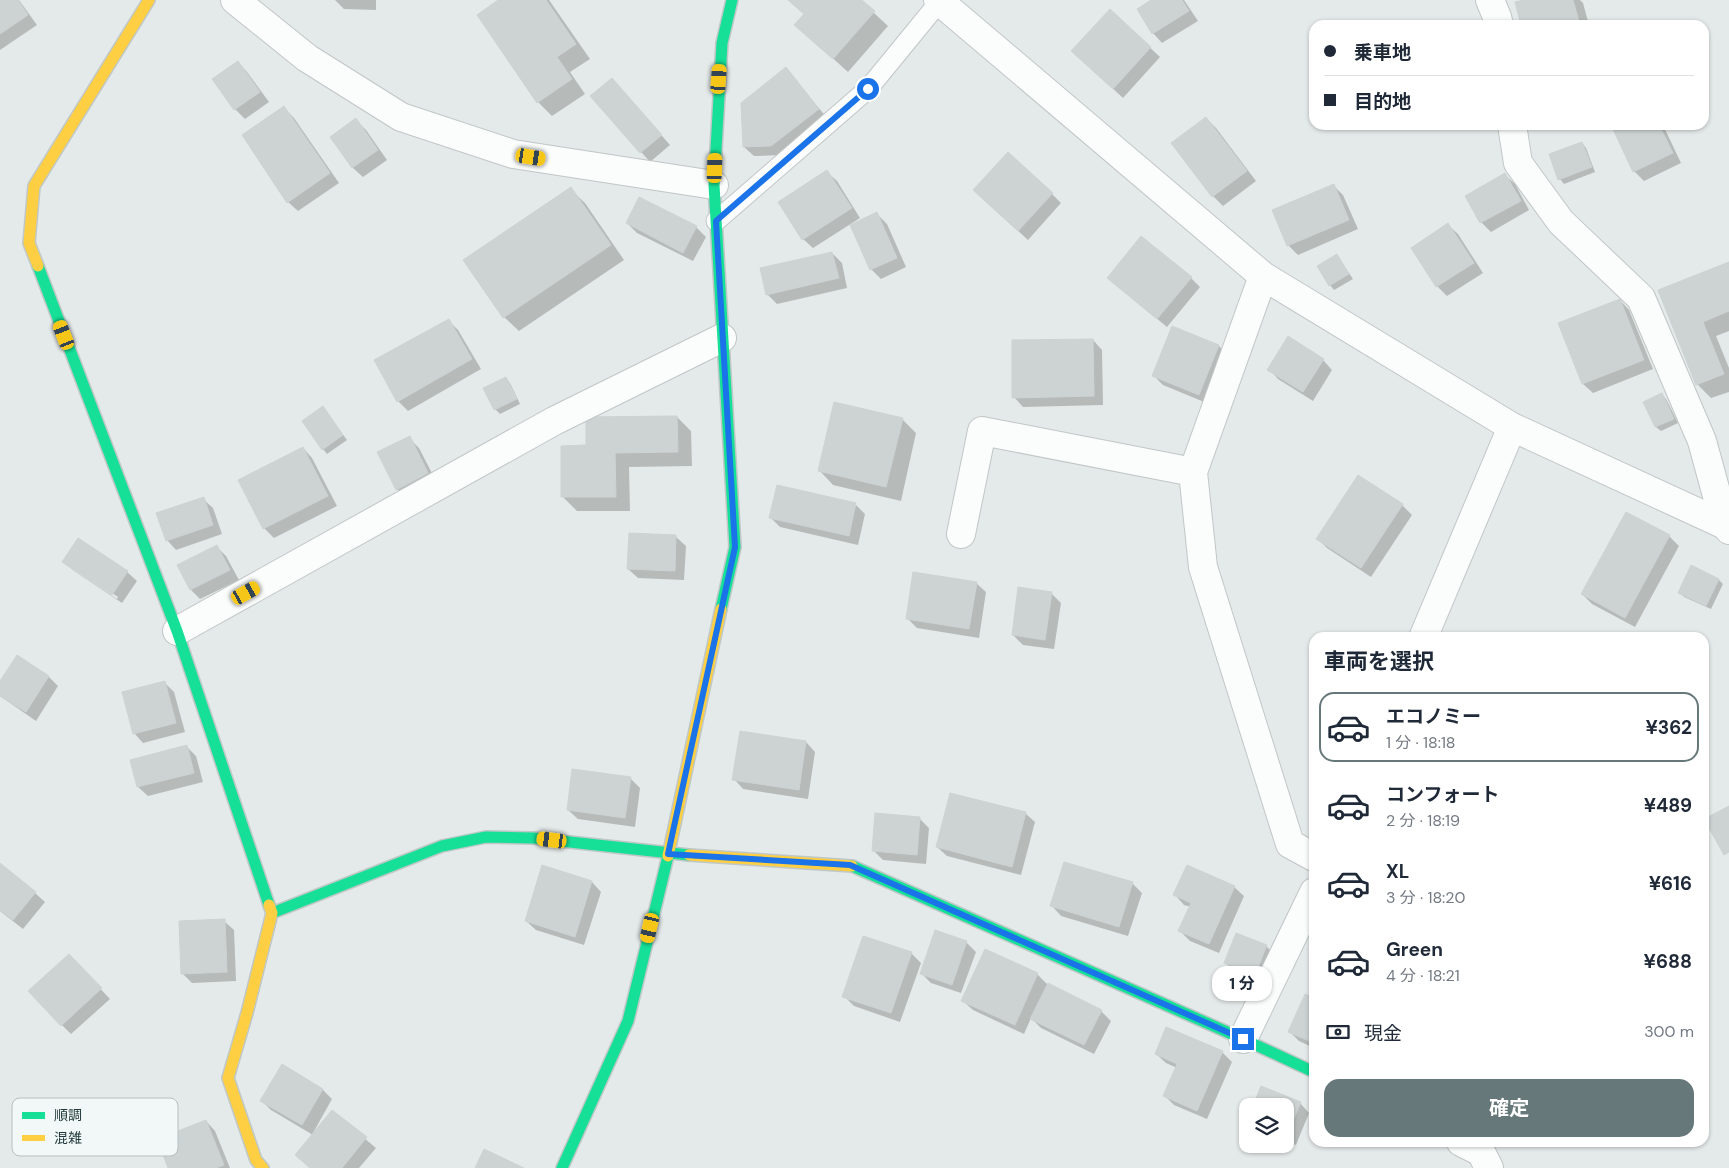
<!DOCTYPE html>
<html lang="ja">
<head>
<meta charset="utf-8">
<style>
  :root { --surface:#fff; --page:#f2f2f3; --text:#1f2937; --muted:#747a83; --line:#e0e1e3; --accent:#667879 }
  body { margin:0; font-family:"DM Sans","Noto Sans JP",sans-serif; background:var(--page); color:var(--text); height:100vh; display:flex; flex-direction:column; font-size:19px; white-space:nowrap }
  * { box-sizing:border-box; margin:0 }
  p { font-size:16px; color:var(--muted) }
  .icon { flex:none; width:28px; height:28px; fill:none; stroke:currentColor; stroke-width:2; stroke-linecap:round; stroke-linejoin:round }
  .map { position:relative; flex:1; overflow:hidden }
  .panel { position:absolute; left:1309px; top:632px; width:400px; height:515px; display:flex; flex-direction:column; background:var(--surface); border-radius:15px; box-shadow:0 1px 4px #0004 }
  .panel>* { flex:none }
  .banner { position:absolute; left:1309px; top:20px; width:400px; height:110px; border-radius:15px; box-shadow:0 1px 4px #0004; display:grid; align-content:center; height:110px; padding:0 15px; background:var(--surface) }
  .buttons { position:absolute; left:1239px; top:1098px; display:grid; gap:10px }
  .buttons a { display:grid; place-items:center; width:55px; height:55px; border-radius:10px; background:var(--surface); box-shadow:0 1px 4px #0004; font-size:25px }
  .end { position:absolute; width:22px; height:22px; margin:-11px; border:6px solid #1a73e8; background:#fff; box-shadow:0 0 0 2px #fff }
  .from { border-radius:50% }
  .bubble { position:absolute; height:35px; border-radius:15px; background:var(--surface); box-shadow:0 1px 4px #0004; font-size:16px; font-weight:700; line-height:35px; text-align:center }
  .car { position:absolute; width:15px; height:30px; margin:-15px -8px; border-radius:6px; box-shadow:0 0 4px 1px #0007; background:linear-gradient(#f5c518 24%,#345 0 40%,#f5c518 0 76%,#345 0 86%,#f5c518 0) }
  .banner b { display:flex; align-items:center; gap:18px; height:48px; font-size:19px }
  .banner b+b { border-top:1px solid var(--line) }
  .banner i { width:12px; height:12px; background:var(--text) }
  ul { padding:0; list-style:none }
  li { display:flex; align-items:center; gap:15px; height:70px; margin:0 10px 8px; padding:0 5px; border:2px solid transparent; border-radius:15px }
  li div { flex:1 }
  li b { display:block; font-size:19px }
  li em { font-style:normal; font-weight:700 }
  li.current { border-color:var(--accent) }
  li>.icon { width:45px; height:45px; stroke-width:1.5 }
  h2 { padding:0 15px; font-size:22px; line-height:60px }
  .pay { display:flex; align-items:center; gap:12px; height:55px; padding:0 15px; font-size:19px }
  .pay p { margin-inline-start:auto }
  .primary-button { display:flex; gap:10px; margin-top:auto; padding:10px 15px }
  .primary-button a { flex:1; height:58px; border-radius:15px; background:var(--accent); color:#fff; font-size:20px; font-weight:700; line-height:58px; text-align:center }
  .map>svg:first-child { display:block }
  .shadow { fill:#0003; fill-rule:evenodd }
  .building { fill:#cdd2d2; stroke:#cdd2d2 }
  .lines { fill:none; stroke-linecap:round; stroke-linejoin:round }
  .lane-casing { stroke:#c1c6c6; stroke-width:21 }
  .street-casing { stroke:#c1c6c6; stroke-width:30 }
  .fast-casing { stroke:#bfc7c7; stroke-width:14 }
  .slow-casing { stroke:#bfc7c7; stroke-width:14 }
  .lane { stroke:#fbfcfc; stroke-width:19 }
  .street { stroke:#fbfcfc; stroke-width:28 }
  .fast { stroke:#16e098; stroke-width:11 }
  .slow { stroke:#ffcf43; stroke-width:11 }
  .route { stroke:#1a73e8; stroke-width:6 }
  .key { fill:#f2f8f7; stroke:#b4bfbf; stroke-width:1 }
  .key-label { font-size:14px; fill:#223a3c }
</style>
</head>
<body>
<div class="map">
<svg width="1729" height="1168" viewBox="0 0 1729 1168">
  <rect width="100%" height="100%" fill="#e4eae9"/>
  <path class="shadow" d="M0,0H19L37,25L0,50Z
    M335,0H376V10L344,9Z
    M501,0H549L590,59L570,72L585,94L552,116L538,102Z
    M789,0H860L888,26L848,72L796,25L805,15Z
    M1154,0H1184L1198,21L1162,43L1153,33Z
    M1527,0H1580L1583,3L1589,25H1523Z
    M1110,10L1160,57L1123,98L1082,60Z
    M238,62L247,72L269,102L245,119L235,109L214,79Z
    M786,69L828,119L781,155L754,156L744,147Z
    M621,89L670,145L650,162L592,96Z
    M284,108L294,118L339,183L298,211L288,202Z
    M1206,118L1216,128L1256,181L1223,206L1213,196L1173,144Z
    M356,120L366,130L387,160L363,177L353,168L332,137Z
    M1624,125H1663L1681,163L1644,181L1634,171Z
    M1582,143L1586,148L1595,172L1564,184L1560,179Z
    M827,172L837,181L860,218L813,248L803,239Z
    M1505,175L1515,184L1529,210L1491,232L1481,222Z
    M1333,185L1343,195L1358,229L1298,255L1288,245Z
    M570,189L585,203L624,260L519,331L504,317L465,261Z
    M1052,194L1061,203L1028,240L984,200Z
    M877,214L887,224L906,267L881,279L871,269Z
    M627,223L696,227L706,237L693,261L637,233Z
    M1448,225L1458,234L1483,273L1447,296L1437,286L1412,248Z
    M832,253L842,263L847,288L777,304L767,294Z
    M1337,255L1353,279L1334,290L1330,285Z
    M1729,264V331L1716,336L1729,368V392L1711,398L1697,384L1660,291Z
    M1108,278H1191L1200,287L1167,327Z
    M1620,300L1629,310L1653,369L1593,393L1583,384L1559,324Z
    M448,320L458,330L481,369L408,411L398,401Z
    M1173,328L1219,346L1228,356L1209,404L1163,385L1153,375Z
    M1093,340L1102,350L1103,405L1023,407L1014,397Z
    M1323,360L1332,370L1313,401L1278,379L1269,369Z
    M505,378L510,383L520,404L500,414L495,409Z
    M1662,395L1666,399L1678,423L1661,431L1656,427L1645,403Z
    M323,408L347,440L327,454L323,449Z
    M677,417L691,431L692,466L629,467L630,511H577L563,497L588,446Z
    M902,419L916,433L901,501L833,485L819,470Z
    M409,438L419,448L437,483L407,499L397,489Z
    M303,448L312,458L337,506L274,538L264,528Z
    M1359,477L1402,505L1412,515L1371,577L1327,548L1318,539Z
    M778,487L856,505L865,514L858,545L780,527L771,518Z
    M203,499L213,508L222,534L176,550L167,540Z
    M1626,513L1669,536L1679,546L1635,627L1592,604L1582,594Z
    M676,537L686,546L684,580L638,578L628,569Z
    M217,547L226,556L239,580L200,599L191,590Z
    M64,561L127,572L137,581L122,603L74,571ZM73,567L118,597L117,599L73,570Z
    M1692,567L1719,580L1723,584L1711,609L1684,597L1680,592Z
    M976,583L986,592L979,638L917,628L907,618Z
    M1051,593L1061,603L1054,649L1023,645L1013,635Z
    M49,677L58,686L36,721L0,696V684Z
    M164,682L174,692L185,732L143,743L134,733Z
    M806,742L815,752L808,799L743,789L734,779Z
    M187,747L196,756L203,782L148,796L138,787Z
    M630,778L640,788L635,827L578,819L568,810Z
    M1025,813L1035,822L1021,875L947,856L937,847Z
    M919,818L929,828L926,864L883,860L873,850Z
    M0,865L35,893L45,902L23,929L0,911Z
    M543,867L592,882L601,892L584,945L536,930L526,921Z
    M1132,883L1142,893L1128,936L1061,916L1052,906Z
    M1234,887L1244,896L1219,953L1190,941L1180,931L1191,907L1184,905L1175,895Z
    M224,921L234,930L236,981L192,983L183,974Z
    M966,942L976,952L961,993L931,983L921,973Z
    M1266,946L1270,950L1259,978L1230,967L1225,962Z
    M911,953L921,963L900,1022L854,1006L844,996Z
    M78,965L110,999L71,1034L62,1025Z
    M1037,974L1047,984L1101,1011L1111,1021L1094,1054L1041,1028L1031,1018L1024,1034L973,1010L963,1001Z
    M1314,1000V1048L1299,1041L1290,1032Z
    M1222,1052L1232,1062L1207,1119L1174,1105L1165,1096L1177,1068L1166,1063L1156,1054Z
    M282,1066L323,1090L332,1099L313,1133L314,1134L332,1111L376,1148L359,1168H310L296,1155L313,1135L271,1110L262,1101Z
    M1262,1087L1300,1103L1309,1113L1296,1145L1285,1141V1106H1254Z
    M206,1121L215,1131L230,1168H170Z"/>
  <path class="building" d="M0,0H18L28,15L0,34Z
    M498,0H546L576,44L557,57L572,79L537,103L477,15Z
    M788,0H862L875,11L833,59L794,25L804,14Z
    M1151,0H1182L1189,11L1152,34L1137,9Z
    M1523,0H1573L1580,25H1521L1515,2Z
    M1110,9L1151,47L1113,89L1071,51Z
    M238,61L260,92L234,110L212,79Z
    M786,67L819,109L771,146L743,147L741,103Z
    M612,78L662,135L640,153L590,96Z
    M284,106L330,173L287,203L242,135Z
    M1206,117L1247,171L1212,197L1171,143Z
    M356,118L378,150L352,168L330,137Z
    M1622,125H1659L1673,153L1633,172L1613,129Z
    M1582,142L1592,167L1558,180L1549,154Z
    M1008,152L1053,193L1018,231L973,190Z
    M827,170L852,208L802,240L778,202Z
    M1505,173L1521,201L1480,223L1465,196Z
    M1334,184L1349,220L1287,246L1272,210Z
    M571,187L611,245L503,318L463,260Z
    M639,197L697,226L683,253L626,223Z
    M877,212L897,258L870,270L850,225Z
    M1448,223L1474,263L1436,287L1411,248Z
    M1141,236L1192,277L1157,319L1107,278Z
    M832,252L839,278L766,295L760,268Z
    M1337,254L1349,274L1329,286L1317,266Z
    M1729,262V311L1703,322L1724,374L1696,385L1658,290Z
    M1620,299L1644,360L1582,384L1558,323Z
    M449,319L472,359L397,402L374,360Z
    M1172,326L1219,345L1199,395L1152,376Z
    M1288,336L1324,359L1303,392L1267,370Z
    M1093,339L1094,396L1012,398V340Z
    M506,377L517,399L494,410L483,388Z
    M1662,393L1674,419L1655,427L1643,402Z
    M834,402L903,418L886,487L818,471Z
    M323,406L343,435L322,450L302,421Z
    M677,416L678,452L615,453L616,497H561V446L586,445V417Z
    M410,436L428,473L396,490L377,452Z
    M303,447L328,496L263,529L238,480Z
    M1358,475L1403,504L1361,568L1316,539Z
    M777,485L856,503L849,536L769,518Z
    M204,497L213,525L166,541L156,513Z
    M1626,512L1670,535L1625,618L1581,594Z
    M629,533L676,535L675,571L627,569Z
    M78,538L128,571L112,595L62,562Z
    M217,545L230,570L190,590L177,565Z
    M1691,565L1719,579L1706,606L1678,593Z
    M913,572L977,582L969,629L906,619Z
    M1018,587L1052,592L1045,640L1012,635Z
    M17,655L49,676L26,712L0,696V681Z
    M165,681L176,723L133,734L122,692Z
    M740,731L806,741L799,790L732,780Z
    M187,745L194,773L137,787L130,760Z
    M572,769L631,777L625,818L567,810Z
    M950,793L1026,812L1012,867L936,847Z
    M1729,806V852L1724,855L1704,819Z
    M875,813L920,817L917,855L872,851Z
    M1064,862L1133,882L1119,927L1050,906Z
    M0,863L36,892L13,920L0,910Z
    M542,865L592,881L575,937L525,921Z
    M1187,865L1235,886L1209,944L1178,931L1191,903L1173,895Z
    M225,919L227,972L181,974L179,921Z
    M935,930L967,941L952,985L920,974Z
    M1236,933L1267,945L1255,975L1224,963Z
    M863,936L912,952L891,1013L842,997Z
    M985,949L1038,973L1015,1025L961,1001Z
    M69,954L102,988L61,1026L28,991Z
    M1048,983L1102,1010L1084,1045L1030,1019Z
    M1305,994L1314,998V1043L1288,1032Z
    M1166,1027L1223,1051L1197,1111L1163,1096L1177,1064L1155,1054Z
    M282,1064L323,1089L302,1125L260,1101Z
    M1261,1086L1301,1102L1286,1137L1285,1106H1253Z
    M332,1110L367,1137L342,1168H310L295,1155Z
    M206,1120L224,1165L216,1168H168L157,1139Z
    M484,1149L524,1168H475Z"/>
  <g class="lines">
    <defs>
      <path id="lane" d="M716,221L868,89L940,1"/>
      <path id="street" d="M235,0L307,58L401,117L513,154L714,185
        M938,0L1263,276L1512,427L1725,525
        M1490,0L1497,17L1499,25
        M1512,125L1518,163L1561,222L1641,298L1702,441L1725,525L1729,530
        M1263,276L1193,472L1203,567L1290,844L1314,857
        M961,534L982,431L1193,472
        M177,631L554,421L722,338
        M1423,638L1512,427
        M1243,1039L1314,892
        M1461,1142L1481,1152L1489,1168"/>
      <path id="fast" d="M38,266L177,631L269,905
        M721,609L735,547L714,185L722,43L732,0
        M852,866L1243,1039L1314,1072
        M272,913L442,846L486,837L533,838L689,855
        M562,1168L628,1021L668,856"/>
      <path id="slow" d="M38,266L29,243L34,186L149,0
        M689,855L852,866
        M668,856L721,609
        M263,1168L256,1160L228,1078L247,1013L272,913L269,905"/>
    </defs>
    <use href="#lane" class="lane-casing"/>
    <use href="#street" class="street-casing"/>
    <use href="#fast" class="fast-casing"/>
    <use href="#slow" class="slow-casing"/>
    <use href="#lane" class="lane"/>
    <use href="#street" class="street"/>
    <use href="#fast" class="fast"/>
    <use href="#slow" class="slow"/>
  </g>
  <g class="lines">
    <path class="route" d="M868,89L716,221L735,547L668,854L850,865L1243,1039"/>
  </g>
  <rect x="12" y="1098" width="166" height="58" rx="8" class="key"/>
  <rect x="22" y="1112" width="23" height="7" fill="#16e098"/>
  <rect x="22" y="1135" width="23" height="6" fill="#ffcf43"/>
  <g class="key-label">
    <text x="54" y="1120">順調</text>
    <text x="54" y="1143">混雑</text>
  </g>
</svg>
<div class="buttons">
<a><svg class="icon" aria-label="layers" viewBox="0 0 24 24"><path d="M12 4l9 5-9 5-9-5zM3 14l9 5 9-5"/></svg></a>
</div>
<i class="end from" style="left:868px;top:89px"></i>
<i class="end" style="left:1243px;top:1039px"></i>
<div class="bubble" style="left:1212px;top:966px;width:60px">1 分</div>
<i class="car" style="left:719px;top:79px;rotate:4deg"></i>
<i class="car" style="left:531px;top:157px;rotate:99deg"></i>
<i class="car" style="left:715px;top:168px;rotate:2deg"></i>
<i class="car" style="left:64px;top:335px;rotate:339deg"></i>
<i class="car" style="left:246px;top:593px;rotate:61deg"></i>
<i class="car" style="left:552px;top:840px;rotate:277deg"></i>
<i class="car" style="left:650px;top:928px;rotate:193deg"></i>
<div class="banner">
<b><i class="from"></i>乗車地</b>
<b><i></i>目的地</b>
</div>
<section class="panel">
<h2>車両を選択</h2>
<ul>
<li class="current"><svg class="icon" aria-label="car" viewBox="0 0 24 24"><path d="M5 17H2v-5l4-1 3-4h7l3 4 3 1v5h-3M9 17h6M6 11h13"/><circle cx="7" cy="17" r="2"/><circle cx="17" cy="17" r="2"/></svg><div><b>エコノミー</b><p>1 分 · 18:18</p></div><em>¥362</em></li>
<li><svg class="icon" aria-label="car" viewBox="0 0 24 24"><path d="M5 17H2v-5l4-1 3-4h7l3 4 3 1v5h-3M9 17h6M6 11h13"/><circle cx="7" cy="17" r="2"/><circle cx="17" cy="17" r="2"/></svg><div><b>コンフォート</b><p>2 分 · 18:19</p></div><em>¥489</em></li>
<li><svg class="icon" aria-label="car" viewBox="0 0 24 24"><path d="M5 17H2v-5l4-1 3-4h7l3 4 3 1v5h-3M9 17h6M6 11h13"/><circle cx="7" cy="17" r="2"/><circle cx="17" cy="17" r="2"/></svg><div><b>XL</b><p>3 分 · 18:20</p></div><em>¥616</em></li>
<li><svg class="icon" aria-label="car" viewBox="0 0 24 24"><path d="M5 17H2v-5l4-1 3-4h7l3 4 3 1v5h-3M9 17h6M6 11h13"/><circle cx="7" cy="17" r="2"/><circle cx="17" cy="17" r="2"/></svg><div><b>Green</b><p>4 分 · 18:21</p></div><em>¥688</em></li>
</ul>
<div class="pay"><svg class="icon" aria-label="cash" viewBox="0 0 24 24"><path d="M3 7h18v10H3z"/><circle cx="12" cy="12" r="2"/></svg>現金<p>300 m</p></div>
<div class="primary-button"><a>確定</a></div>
</section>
</div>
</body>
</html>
